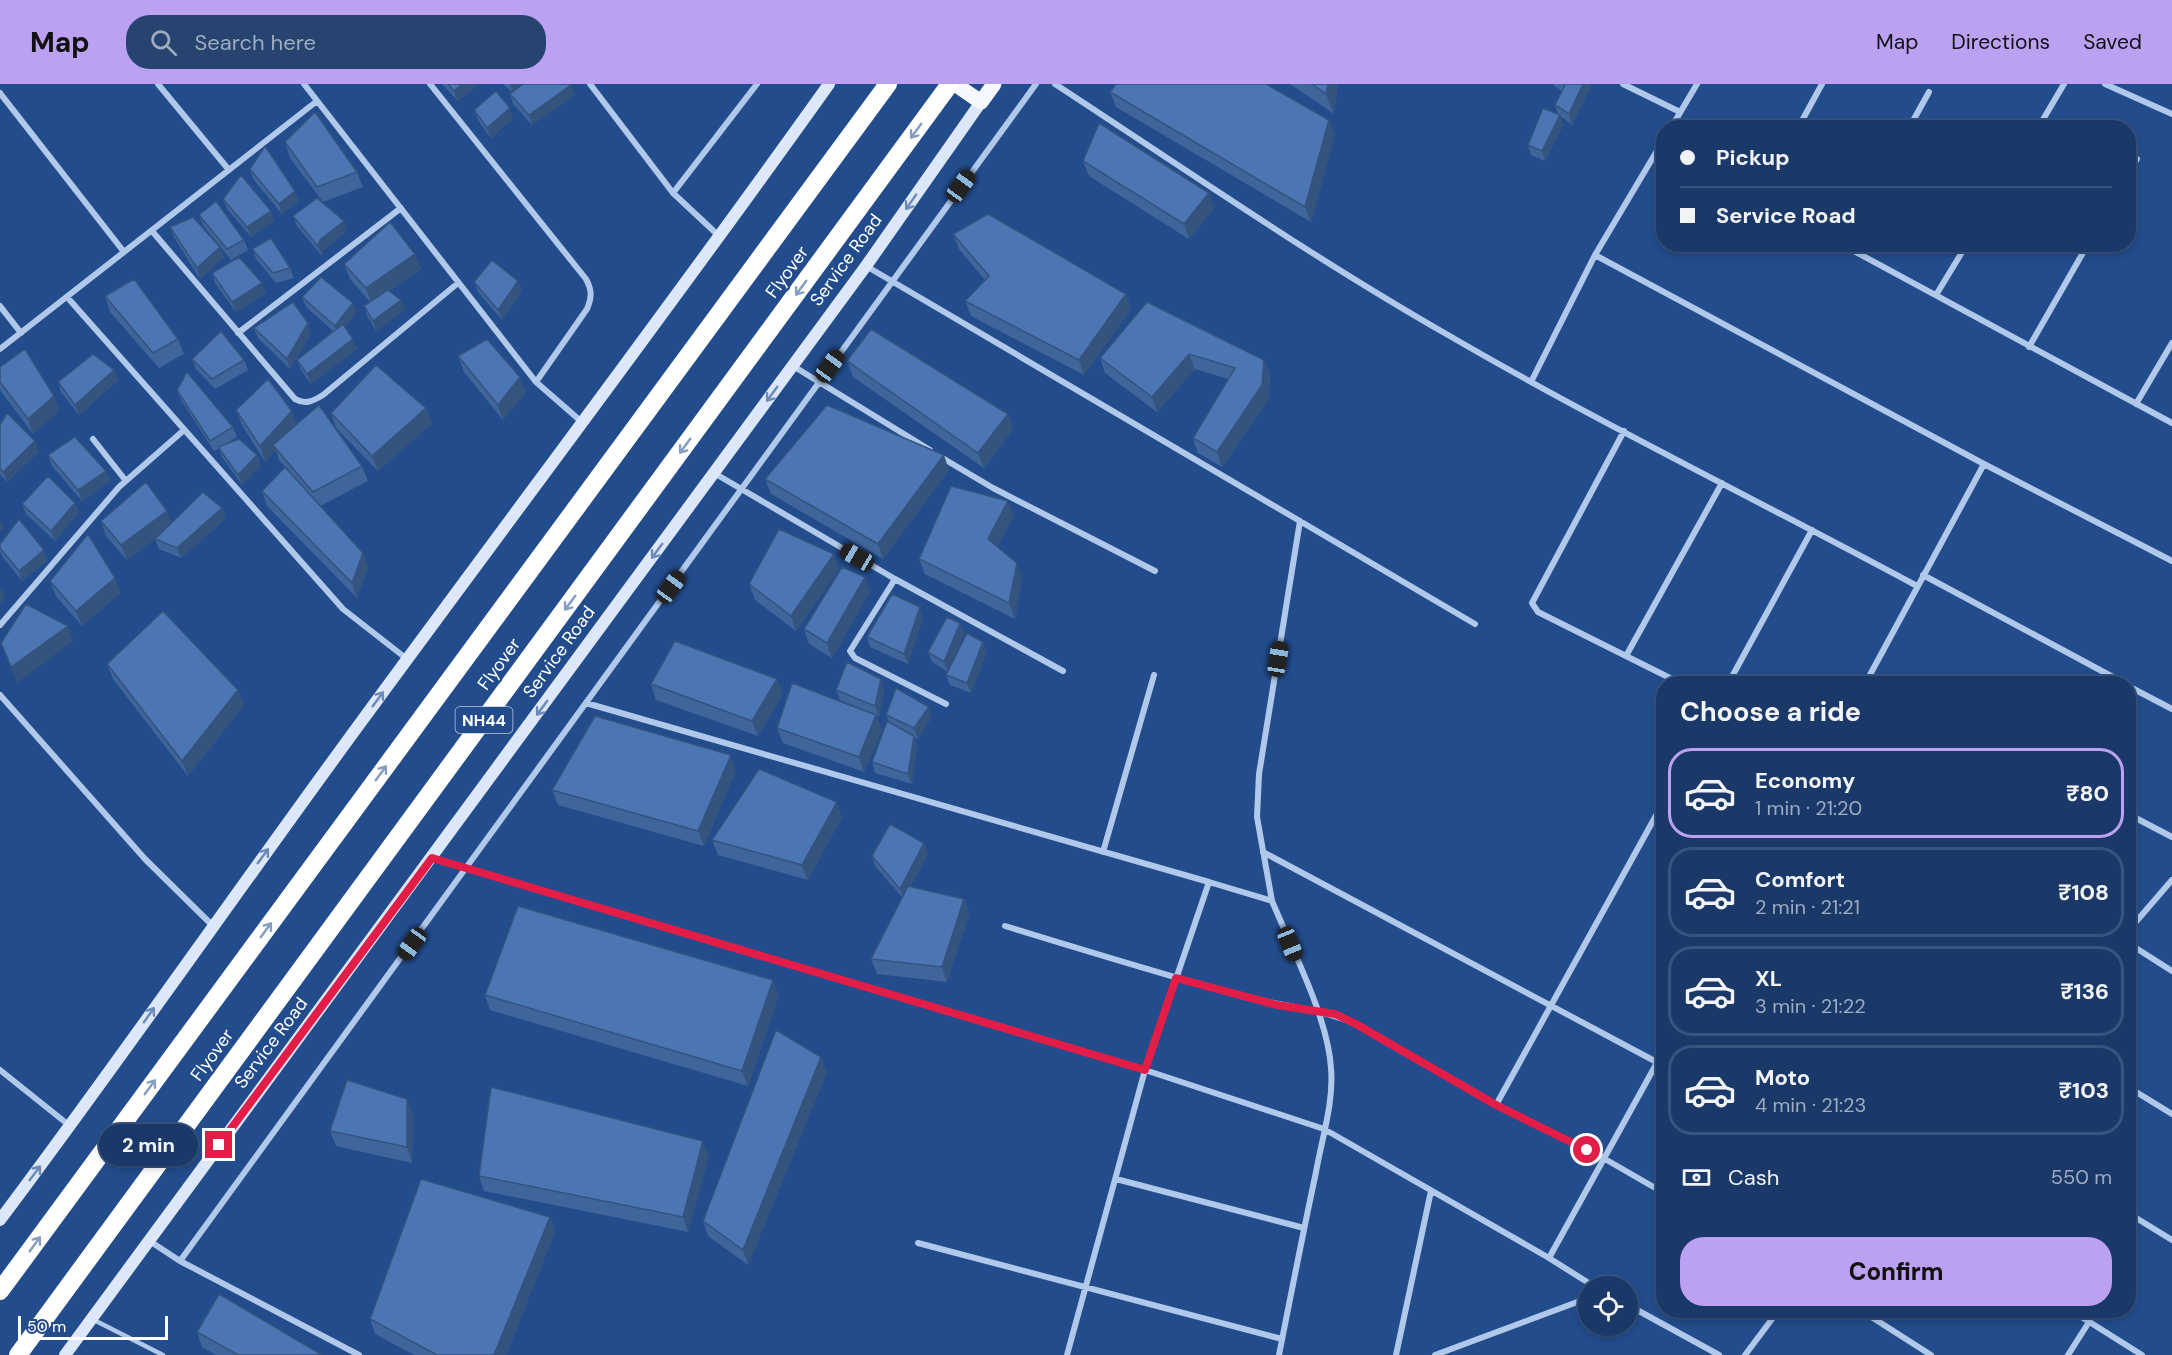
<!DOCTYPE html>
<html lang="en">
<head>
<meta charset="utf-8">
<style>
  :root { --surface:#1a3969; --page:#274471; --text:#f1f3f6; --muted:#9facc0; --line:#38537d; --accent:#bca0f2 }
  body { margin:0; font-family:"DM Sans",sans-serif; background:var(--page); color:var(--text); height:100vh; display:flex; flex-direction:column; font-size:22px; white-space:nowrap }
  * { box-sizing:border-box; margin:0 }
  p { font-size:20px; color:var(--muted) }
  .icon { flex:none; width:33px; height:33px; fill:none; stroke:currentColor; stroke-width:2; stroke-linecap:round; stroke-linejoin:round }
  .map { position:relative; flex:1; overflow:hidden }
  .drawer { position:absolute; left:1656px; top:592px; width:480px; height:642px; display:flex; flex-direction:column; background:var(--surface); border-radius:24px; box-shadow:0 3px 9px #0003,0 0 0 2px var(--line) }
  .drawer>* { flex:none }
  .top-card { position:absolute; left:1656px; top:36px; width:480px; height:132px; border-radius:24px; box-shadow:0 3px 9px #0003,0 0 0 2px var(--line); display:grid; align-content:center; height:132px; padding:0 24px; background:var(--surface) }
  .tools { position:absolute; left:1578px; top:1192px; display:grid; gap:12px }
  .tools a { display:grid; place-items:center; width:60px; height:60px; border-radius:50%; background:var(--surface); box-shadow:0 3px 9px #0003,0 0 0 2px var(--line); font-size:30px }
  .scale { position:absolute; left:18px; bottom:15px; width:150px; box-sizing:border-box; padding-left:6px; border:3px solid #fff; border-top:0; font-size:16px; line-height:21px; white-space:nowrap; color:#fff; -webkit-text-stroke:4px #224c8c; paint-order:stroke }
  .end { position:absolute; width:27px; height:27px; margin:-14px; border:8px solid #e11d48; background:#fff; box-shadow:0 0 0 3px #fff }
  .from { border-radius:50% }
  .bubble { position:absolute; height:42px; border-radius:21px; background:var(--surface); box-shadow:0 3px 9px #0003,0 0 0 2px var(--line); font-size:20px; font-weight:800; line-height:42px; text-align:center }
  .car { position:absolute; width:18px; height:36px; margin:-18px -9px; border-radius:8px; box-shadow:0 0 4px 2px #0007; background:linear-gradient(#222 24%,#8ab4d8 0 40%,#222 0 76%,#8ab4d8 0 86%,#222 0) }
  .top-card b { display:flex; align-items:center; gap:21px; height:57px; font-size:22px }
  .top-card b+b { border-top:2px solid var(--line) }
  .top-card i { width:15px; height:15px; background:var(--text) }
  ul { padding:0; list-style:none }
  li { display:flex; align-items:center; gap:18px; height:90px; margin:0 12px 9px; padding:0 12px; border:3px solid var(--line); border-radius:24px }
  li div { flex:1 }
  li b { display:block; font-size:22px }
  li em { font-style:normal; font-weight:800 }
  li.current { border-color:var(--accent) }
  li>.icon { width:54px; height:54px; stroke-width:1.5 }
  h2 { padding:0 24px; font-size:27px; line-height:72px }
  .pay { display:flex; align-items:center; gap:15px; height:66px; padding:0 24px; font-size:22px }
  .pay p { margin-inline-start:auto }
  .cta { display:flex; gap:12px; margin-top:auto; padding:12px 24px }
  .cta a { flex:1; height:69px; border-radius:24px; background:var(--accent); color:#111; font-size:24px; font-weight:800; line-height:69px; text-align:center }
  header { display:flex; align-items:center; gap:36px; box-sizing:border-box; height:84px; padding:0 30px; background:var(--accent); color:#111 }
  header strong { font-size:28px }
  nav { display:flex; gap:33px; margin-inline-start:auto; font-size:21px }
  .search { width:420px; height:54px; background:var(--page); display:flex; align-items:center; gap:15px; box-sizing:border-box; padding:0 21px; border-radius:24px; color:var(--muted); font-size:22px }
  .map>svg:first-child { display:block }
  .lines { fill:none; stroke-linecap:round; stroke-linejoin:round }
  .lane { stroke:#b0c9eb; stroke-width:4.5 }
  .street { stroke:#b0c9eb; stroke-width:6 }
  .secondary { stroke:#dce7f9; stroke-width:12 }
  .primary { stroke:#f5f8fe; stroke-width:15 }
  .highway { stroke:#fff; stroke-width:18 }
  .wall { fill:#40659a }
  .shaded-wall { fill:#34537d }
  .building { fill:#4b76b3; stroke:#34537d; stroke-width:1.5 }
  .oneway { stroke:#859dc0 }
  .oneway2 { stroke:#6c8ab8 }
  .route { stroke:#e11d48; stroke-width:8 }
  .labels { text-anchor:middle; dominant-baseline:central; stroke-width:4.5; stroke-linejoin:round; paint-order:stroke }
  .shield { fill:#224c8c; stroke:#bdc9dc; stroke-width:1.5 }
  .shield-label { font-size:16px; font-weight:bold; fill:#fff }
  .street-label { font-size:18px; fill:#fff; stroke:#224c8c }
</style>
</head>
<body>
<header>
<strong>Map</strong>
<div class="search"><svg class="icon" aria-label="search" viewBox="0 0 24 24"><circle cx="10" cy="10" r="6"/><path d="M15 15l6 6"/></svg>Search here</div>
<nav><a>Map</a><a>Directions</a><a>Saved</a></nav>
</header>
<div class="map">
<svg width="2172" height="1271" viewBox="0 0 2172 1271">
  <rect width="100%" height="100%" fill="#224c8c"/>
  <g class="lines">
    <path class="lane" d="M94,1236L163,1271"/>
    <path class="street" d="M158,0L229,86
      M304,0L536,298L583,339
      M430,0L586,195C592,206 592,213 587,225L536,298
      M590,0L673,109L719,152
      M1055,0C1185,85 1313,174 1448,251C1601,340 1761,418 1917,502
      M1623,0L1680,28
      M2105,0L2172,30
      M0,9L124,168
      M1671,44L1697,0
      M1798,44L1822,0
      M1909,44L1929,8
      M2038,44L2064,0
      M2128,90L2137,75
      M673,109L757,0
      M152,147L295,315C306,321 313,317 323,311L458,199
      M1841,160L2172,339
      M1595,171L1984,380L2172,477
      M866,182L1475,540
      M1936,211L1967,160
      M67,213L343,525L407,575
      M0,222L21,249
      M238,249L401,124
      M2029,263L2088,160
      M0,265L317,17
      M793,282L930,366
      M1531,298L1595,171L1664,55
      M2136,320L2172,259
      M1624,347L1532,519L1538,528L1682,600
      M93,355L126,397
      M939,372L993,404L1155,487
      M714,389L895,495L1063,587
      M1923,491L2126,600
      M895,495L850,567L855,574L946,620
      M0,541L119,403L184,346
      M1626,572L1722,399
      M1728,600L1812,446
      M1865,600L1984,380
      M2128,602L2172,625
      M0,611L145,775L212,841
      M586,619L1209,798L1145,986L1324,1045L1549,1174
      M2128,730L2172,753
      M1103,768L1154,591
      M1263,768L1664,982
      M432,774L1145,986L1067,1271
      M1209,798L1272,817C1292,865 1328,934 1331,984C1334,1018 1322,1054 1316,1088C1303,1149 1291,1210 1279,1271
      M1272,817L1257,733L1259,690L1300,437
      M1005,842C1083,866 1162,890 1241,912C1280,922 1319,924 1356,940L1496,1021L1605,1075L1664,1109
      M2128,847L2172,796
      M2128,859L2172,887
      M0,986L70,1042
      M2128,1003L2172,1030
      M1496,1021L1664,717
      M1116,1095L1304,1144
      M2128,1129L2172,1156
      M148,1156L180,1177
      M918,1159L1282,1255
      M1595,1203L1549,1174L1664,966
      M1628,1221L1719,1271
      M1862,1227L1931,1271
      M2072,1227L2142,1271
      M359,1271L180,1177L1036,0
      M1396,1271L1431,1107
      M1435,1271L1588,1214
      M1745,1271L1778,1227
      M2068,1271L2089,1238"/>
    <path class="secondary" d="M0,1136C123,972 240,803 361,638C517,425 676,215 829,0
      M65,1271L866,182L981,18"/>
    <path class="primary" d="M955,0L981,18L994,0"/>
    <path class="highway" d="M0,1207L888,0
      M18,1271L950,0"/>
  </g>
  <path class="wall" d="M442,0H479L458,17Z
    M503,0H570L575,11L532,41L513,20L510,10L512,8Z
    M1290,0H1338L1334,30Z
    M1554,0H1590L1591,2L1572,41L1560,32L1563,41L1545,77L1531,71L1528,61L1558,30L1555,21L1562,7L1554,2Z
    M1110,8L1329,36L1335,51L1311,138L1116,23Z
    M474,26L513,34L491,55L478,36Z
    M285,58L357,88L363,103L323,118L290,74Z
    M1083,77L1214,124L1189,155L1089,92Z
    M250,85L299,117L282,130L253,95Z
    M223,115L271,127L274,137L251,153L227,125Z
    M199,131L244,156L248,166L231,176L203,141Z
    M293,132L347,147L323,166L322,172L297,142Z
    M170,143L224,173L200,195L174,153Z
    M953,150L1126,210L1131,225L1084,291L971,232L965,217L985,196L959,165Z
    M252,165L290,184L294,194L276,199L256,175Z
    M415,170L421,185L389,207L405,226L376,247L367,232L364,222L370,218L350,195L344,180Z
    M212,189L266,209L236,228L215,199Z
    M518,197L522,207L502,236L478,208L474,198Z
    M105,212L178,255L184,270L159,284L110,228Z
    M302,213L356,229L345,243L357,265L311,300L301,286L297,276L333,247L306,223Z
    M1147,218L1264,276L1270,292L1268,316L1222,383L1198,369L1193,354L1228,295L1195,285L1157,328L1105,289L1100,274Z
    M254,244L311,250L290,285L258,254Z
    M458,272L526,308L503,336L464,288Z
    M192,275L244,276L248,286L215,305L196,285Z
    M847,277L1008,330L1013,345L984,384L853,293Z
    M0,283L54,312L59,327L33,350L0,306Z
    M118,296L79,331L61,308L58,298Z
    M177,306L233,343L237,353L225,360L257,371L261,381L242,401L222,373L219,364L214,367L181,316Z
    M426,324L432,339L378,387L336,344L331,329Z
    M236,326L297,340L362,382L368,397L320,422L363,469L368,484L357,514L267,422L262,407L287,385L279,376L276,366L265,378L242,341Z
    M0,341L39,368L7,398L0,390Z
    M48,371L106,387L110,397L82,417L52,382Z
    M949,386L883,475L771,410L765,395Z
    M75,419L79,429L55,457L26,430L22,420Z
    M222,424L226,434L181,474L159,465L155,455L156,454L127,476L106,452L101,437L172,439Z
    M1014,432L997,463L1022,494L1015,535L925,490L919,475Z
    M0,460L48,476L22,497L2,472L0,467Z
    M839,485L796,547L755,516L749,500Z
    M115,494L120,509L82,542L56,512L50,497Z
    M870,508L832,574L809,560L804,545Z
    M923,533L908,580L870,563L867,553Z
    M960,539L964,549L948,588L932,578L928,568Z
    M983,558L987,568L971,609L950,601L946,591Z
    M107,580L238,606L244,621L188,692L113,595Z
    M777,595L783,610L758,652L656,616L651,600Z
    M881,595L884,606L879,633L876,631L882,646L864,688L783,659L777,644L864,626L840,616L836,606Z
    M886,631L932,633L918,655L914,653L917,662L912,700L875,689L872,678L889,638Z
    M736,686L704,762L558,721L552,706Z
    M842,733L808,796L718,771L712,756Z
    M924,759L928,770L910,803L964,815L969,830L947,898L877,890L871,875L902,813L875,782L872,772Z
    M485,911H779L748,1002L490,926Z
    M821,973L827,988L748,1181L708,1152L703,1137Z
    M413,1030L412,1079L336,1062L330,1047Z
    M709,1072L688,1148L484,1107L479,1092Z
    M550,1133L555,1148L506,1271H414L375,1250L370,1235Z
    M197,1248L322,1271H216L202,1263Z"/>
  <path class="shaded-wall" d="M462,0H479L458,17L454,7Z
    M510,0H527L513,9Z
    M1328,0H1338L1334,30L1326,10Z
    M1583,0H1590L1591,2L1572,41L1569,30Z
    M571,1L575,11L532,41L529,31Z
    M510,24L513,34L491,55L487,44Z
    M1560,31L1563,41L1545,77L1542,67Z
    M1329,36L1335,51L1311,138L1305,123Z
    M295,107L299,117L282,130L279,120Z
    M1209,109L1214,124L1189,155L1184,140Z
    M271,127L274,137L251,153L247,143Z
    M344,137L347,147L323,166L322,172L318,162L320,156Z
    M220,163L224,173L200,195L197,184Z
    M415,170L421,185L372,219L366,204Z
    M518,197L522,207L502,236L498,226Z
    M262,199L266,209L236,228L232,218Z
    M1126,210L1131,225L1084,291L1079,276Z
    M401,216L405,226L376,247L373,237Z
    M353,219L356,229L338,252L335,242Z
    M308,239L311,250L290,285L287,275Z
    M353,255L357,265L311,300L307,290Z
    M1189,270L1195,285L1157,328L1152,313Z
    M1264,276L1270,292L1268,316L1222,383L1217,368Z
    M114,286L118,296L79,331L75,321Z
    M520,293L526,308L503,336L498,321Z
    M54,312L59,327L33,350L28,335Z
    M426,324L432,339L378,387L372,372Z
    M292,327L298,342L273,361L276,366L265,378L260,362Z
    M1008,330L1013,345L984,384L978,369Z
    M35,357L39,368L7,398L3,388Z
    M257,371L261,381L242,401L238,391Z
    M944,371L949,386L883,475L878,460Z
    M106,387L110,397L82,417L78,406Z
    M1008,417L1014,432L993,470L988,455Z
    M75,419L79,429L55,457L51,447Z
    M222,424L226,434L181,474L177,464Z
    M167,427L173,442L127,476L121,461Z
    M0,435L4,445L0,448Z
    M44,466L48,476L22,497L19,487Z
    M363,469L368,484L357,514L352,499Z
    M834,470L839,485L796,547L791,532Z
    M1017,479L1022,494L1015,535L1009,519Z
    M865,493L870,508L832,574L827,559Z
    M115,494L120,509L82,542L76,527Z
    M2,504L5,514L0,520V506Z
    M920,523L923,533L908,580L904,570Z
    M960,539L964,549L948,588L944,578Z
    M68,542L73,557L17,599L11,583Z
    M983,558L987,568L971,609L967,599Z
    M777,595L783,610L758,652L752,637Z
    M881,595L884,606L879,633L875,622Z
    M238,606L244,621L188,692L182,677Z
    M929,623L932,633L918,655L914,644Z
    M876,631L882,646L864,688L859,673Z
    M914,652L917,662L912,700L908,690Z
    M731,671L736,686L704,762L698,747Z
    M837,718L842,733L808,796L802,781Z
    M924,759L928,770L904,815L900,805Z
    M964,815L969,830L947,898L942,883Z
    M773,896L779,911L748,1002L742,987Z
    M821,973L827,988L748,1181L743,1166Z
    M407,1015L413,1030L412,1079L407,1063Z
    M703,1057L709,1072L688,1148L683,1133Z
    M550,1133L555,1148L506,1271H494Z"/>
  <path class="building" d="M448,0H462L454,7Z
    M523,0H570L571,1L529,31L510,10Z
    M1116,0H1266L1329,36L1305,123L1110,8Z
    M1312,0H1328L1326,10Z
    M1564,0H1583L1569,30L1555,21L1565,1Z
    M496,7L510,24L487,44L474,26Z
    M1543,24L1560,31L1542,67L1528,61Z
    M315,28L357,88L317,103L285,58Z
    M1099,39L1209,109L1184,140L1083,77Z
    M265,62L295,107L279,120L250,85Z
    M241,91L271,127L247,143L223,115Z
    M317,114L344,137L320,156L318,162L293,132Z
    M216,117L244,156L227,165L199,131Z
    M988,130L1126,210L1079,276L965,217L989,192L953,150Z
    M193,133L220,163L197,184L170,143Z
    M390,138L415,170L366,204L344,180Z
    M271,154L290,184L273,189L252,165Z
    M239,173L262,199L232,218L212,189Z
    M492,176L518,197L498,226L474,198Z
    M321,193L353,219L335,242L302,213Z
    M134,195L178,255L153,269L105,212Z
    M388,206L401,216L373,237L364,222Z
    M293,218L308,239L287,275L254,244Z
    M1147,218L1264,276L1262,301L1217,368L1193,354L1235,284L1189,270L1152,313L1100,274Z
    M343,240L353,255L307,290L297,276Z
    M871,245L1008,330L978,369L847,277Z
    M221,247L244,276L212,295L192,275Z
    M487,255L520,293L498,321L458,272Z
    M25,265L54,312L28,335L0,298V283Z
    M93,270L114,286L75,321L58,298Z
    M376,281L426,324L372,372L331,329Z
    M187,288L233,343L210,357L177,306Z
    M268,295L292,327L260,362L236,326Z
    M319,321L362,382L313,408L273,361Z
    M827,321L944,371L878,460L765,395Z
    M7,329L35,357L3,388L0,384V341Z
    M75,353L106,387L78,406L48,371Z
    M239,355L257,371L238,391L218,363Z
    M285,383L363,469L352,499L262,407Z
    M48,392L75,419L51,447L22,420Z
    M146,398L167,427L121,461L101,437Z
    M951,402L1008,417L988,455L1017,479L1009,519L919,475Z
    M203,408L222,424L177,464L155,455Z
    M19,435L44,466L19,487L0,464V460Z
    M779,445L834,470L791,532L749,500Z
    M88,450L115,494L76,527L50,497Z
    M842,483L865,493L827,559L804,545Z
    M892,510L920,523L904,570L867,553Z
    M26,520L68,542L11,583L1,559Z
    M163,527L238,606L182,677L107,580Z
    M947,533L960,539L944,578L928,568Z
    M967,549L983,558L967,599L946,591Z
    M675,557L777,595L752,637L651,600Z
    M847,578L881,595L875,622L836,606Z
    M792,599L876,631L859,673L777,644Z
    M896,604L929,623L914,644L886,631Z
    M595,632L731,671L698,747L552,706Z
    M887,637L914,652L908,690L872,678Z
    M759,685L837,718L802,781L712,756Z
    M890,740L924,759L900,805L872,772Z
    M908,802L964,815L942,883L871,875Z
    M518,822L773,896L742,987L485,911Z
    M776,946L821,973L743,1166L703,1137Z
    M347,996L407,1015V1063L330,1047Z
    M491,1003L703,1057L683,1133L479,1092Z
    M421,1095L550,1133L494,1271H437L370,1235Z
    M219,1210L322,1271H238L197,1248Z"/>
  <defs><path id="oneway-shaft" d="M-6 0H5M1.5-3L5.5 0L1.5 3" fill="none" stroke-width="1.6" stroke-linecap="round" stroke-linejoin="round" transform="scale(1.5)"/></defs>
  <g class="oneway">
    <use href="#oneway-shaft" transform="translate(916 47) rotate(126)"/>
    <use href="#oneway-shaft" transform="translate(801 204) rotate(126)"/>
    <use href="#oneway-shaft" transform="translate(685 362) rotate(126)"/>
    <use href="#oneway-shaft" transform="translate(570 519) rotate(126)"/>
    <use href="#oneway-shaft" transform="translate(381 689) rotate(-54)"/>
    <use href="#oneway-shaft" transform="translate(266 846) rotate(-54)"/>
    <use href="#oneway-shaft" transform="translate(150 1003) rotate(-54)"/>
    <use href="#oneway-shaft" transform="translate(35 1160) rotate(-54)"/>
  </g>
  <g class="oneway2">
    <use href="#oneway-shaft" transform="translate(911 118) rotate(125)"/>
    <use href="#oneway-shaft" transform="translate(772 310) rotate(126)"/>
    <use href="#oneway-shaft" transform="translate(657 467) rotate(126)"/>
    <use href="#oneway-shaft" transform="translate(378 615) rotate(-54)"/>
    <use href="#oneway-shaft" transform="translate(542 624) rotate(126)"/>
    <use href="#oneway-shaft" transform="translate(263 772) rotate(-54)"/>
    <use href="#oneway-shaft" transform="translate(149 931) rotate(-55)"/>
    <use href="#oneway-shaft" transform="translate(35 1089) rotate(-53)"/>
  </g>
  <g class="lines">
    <path class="route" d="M219,1061L432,774L1145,986L1176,894L1277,921L1335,930L1356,940L1496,1021L1587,1066"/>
  </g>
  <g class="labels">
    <rect class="shield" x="455.5" y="623" width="57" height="26" rx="4.5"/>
    <g class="shield-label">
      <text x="484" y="636">NH44</text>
    </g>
    <g class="street-label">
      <text transform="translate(846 176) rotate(-54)">Service Road</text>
      <text transform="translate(787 188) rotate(-54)">Flyover</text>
      <text transform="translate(559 568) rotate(-54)">Service Road</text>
      <text transform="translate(499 580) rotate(-54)">Flyover</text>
      <text transform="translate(271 959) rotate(-53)">Service Road</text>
      <text transform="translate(212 971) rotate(-54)">Flyover</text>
    </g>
  </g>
</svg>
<div class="tools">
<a><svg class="icon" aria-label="locate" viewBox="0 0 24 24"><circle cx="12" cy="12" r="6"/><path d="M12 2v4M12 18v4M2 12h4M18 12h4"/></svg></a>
</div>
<div class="scale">50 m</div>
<i class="end from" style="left:1587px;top:1066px"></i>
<i class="end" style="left:219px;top:1061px"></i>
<div class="bubble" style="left:99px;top:1040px;width:99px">2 min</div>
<i class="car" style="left:961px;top:102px;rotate:36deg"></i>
<i class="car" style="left:830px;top:282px;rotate:36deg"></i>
<i class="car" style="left:857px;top:473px;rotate:300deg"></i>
<i class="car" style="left:671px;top:503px;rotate:36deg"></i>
<i class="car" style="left:1278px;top:575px;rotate:9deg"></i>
<i class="car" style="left:412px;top:860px;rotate:216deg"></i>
<i class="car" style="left:1290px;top:860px;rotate:158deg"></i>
<div class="top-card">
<b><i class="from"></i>Pickup</b>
<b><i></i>Service Road</b>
</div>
<section class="drawer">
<h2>Choose a ride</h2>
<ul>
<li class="current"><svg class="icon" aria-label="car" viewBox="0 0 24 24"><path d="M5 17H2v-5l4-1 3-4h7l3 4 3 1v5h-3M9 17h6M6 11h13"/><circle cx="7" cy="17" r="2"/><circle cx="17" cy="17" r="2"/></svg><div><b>Economy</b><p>1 min · 21:20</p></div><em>₹80</em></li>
<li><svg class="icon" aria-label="car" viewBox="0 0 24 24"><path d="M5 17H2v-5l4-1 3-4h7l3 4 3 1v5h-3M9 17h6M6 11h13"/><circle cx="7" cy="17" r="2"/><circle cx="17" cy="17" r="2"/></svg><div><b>Comfort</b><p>2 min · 21:21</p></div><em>₹108</em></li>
<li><svg class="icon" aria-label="car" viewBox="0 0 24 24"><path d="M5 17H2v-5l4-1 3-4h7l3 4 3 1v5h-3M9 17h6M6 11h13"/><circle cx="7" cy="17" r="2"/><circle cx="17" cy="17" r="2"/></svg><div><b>XL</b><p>3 min · 21:22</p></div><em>₹136</em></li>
<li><svg class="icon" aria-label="car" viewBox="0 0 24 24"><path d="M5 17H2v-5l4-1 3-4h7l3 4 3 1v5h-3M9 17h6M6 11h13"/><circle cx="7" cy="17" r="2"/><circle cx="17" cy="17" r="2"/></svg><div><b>Moto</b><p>4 min · 21:23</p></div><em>₹103</em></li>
</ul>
<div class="pay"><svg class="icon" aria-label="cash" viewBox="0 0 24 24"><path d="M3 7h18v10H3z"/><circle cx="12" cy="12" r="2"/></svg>Cash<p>550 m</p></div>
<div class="cta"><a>Confirm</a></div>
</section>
</div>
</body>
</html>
